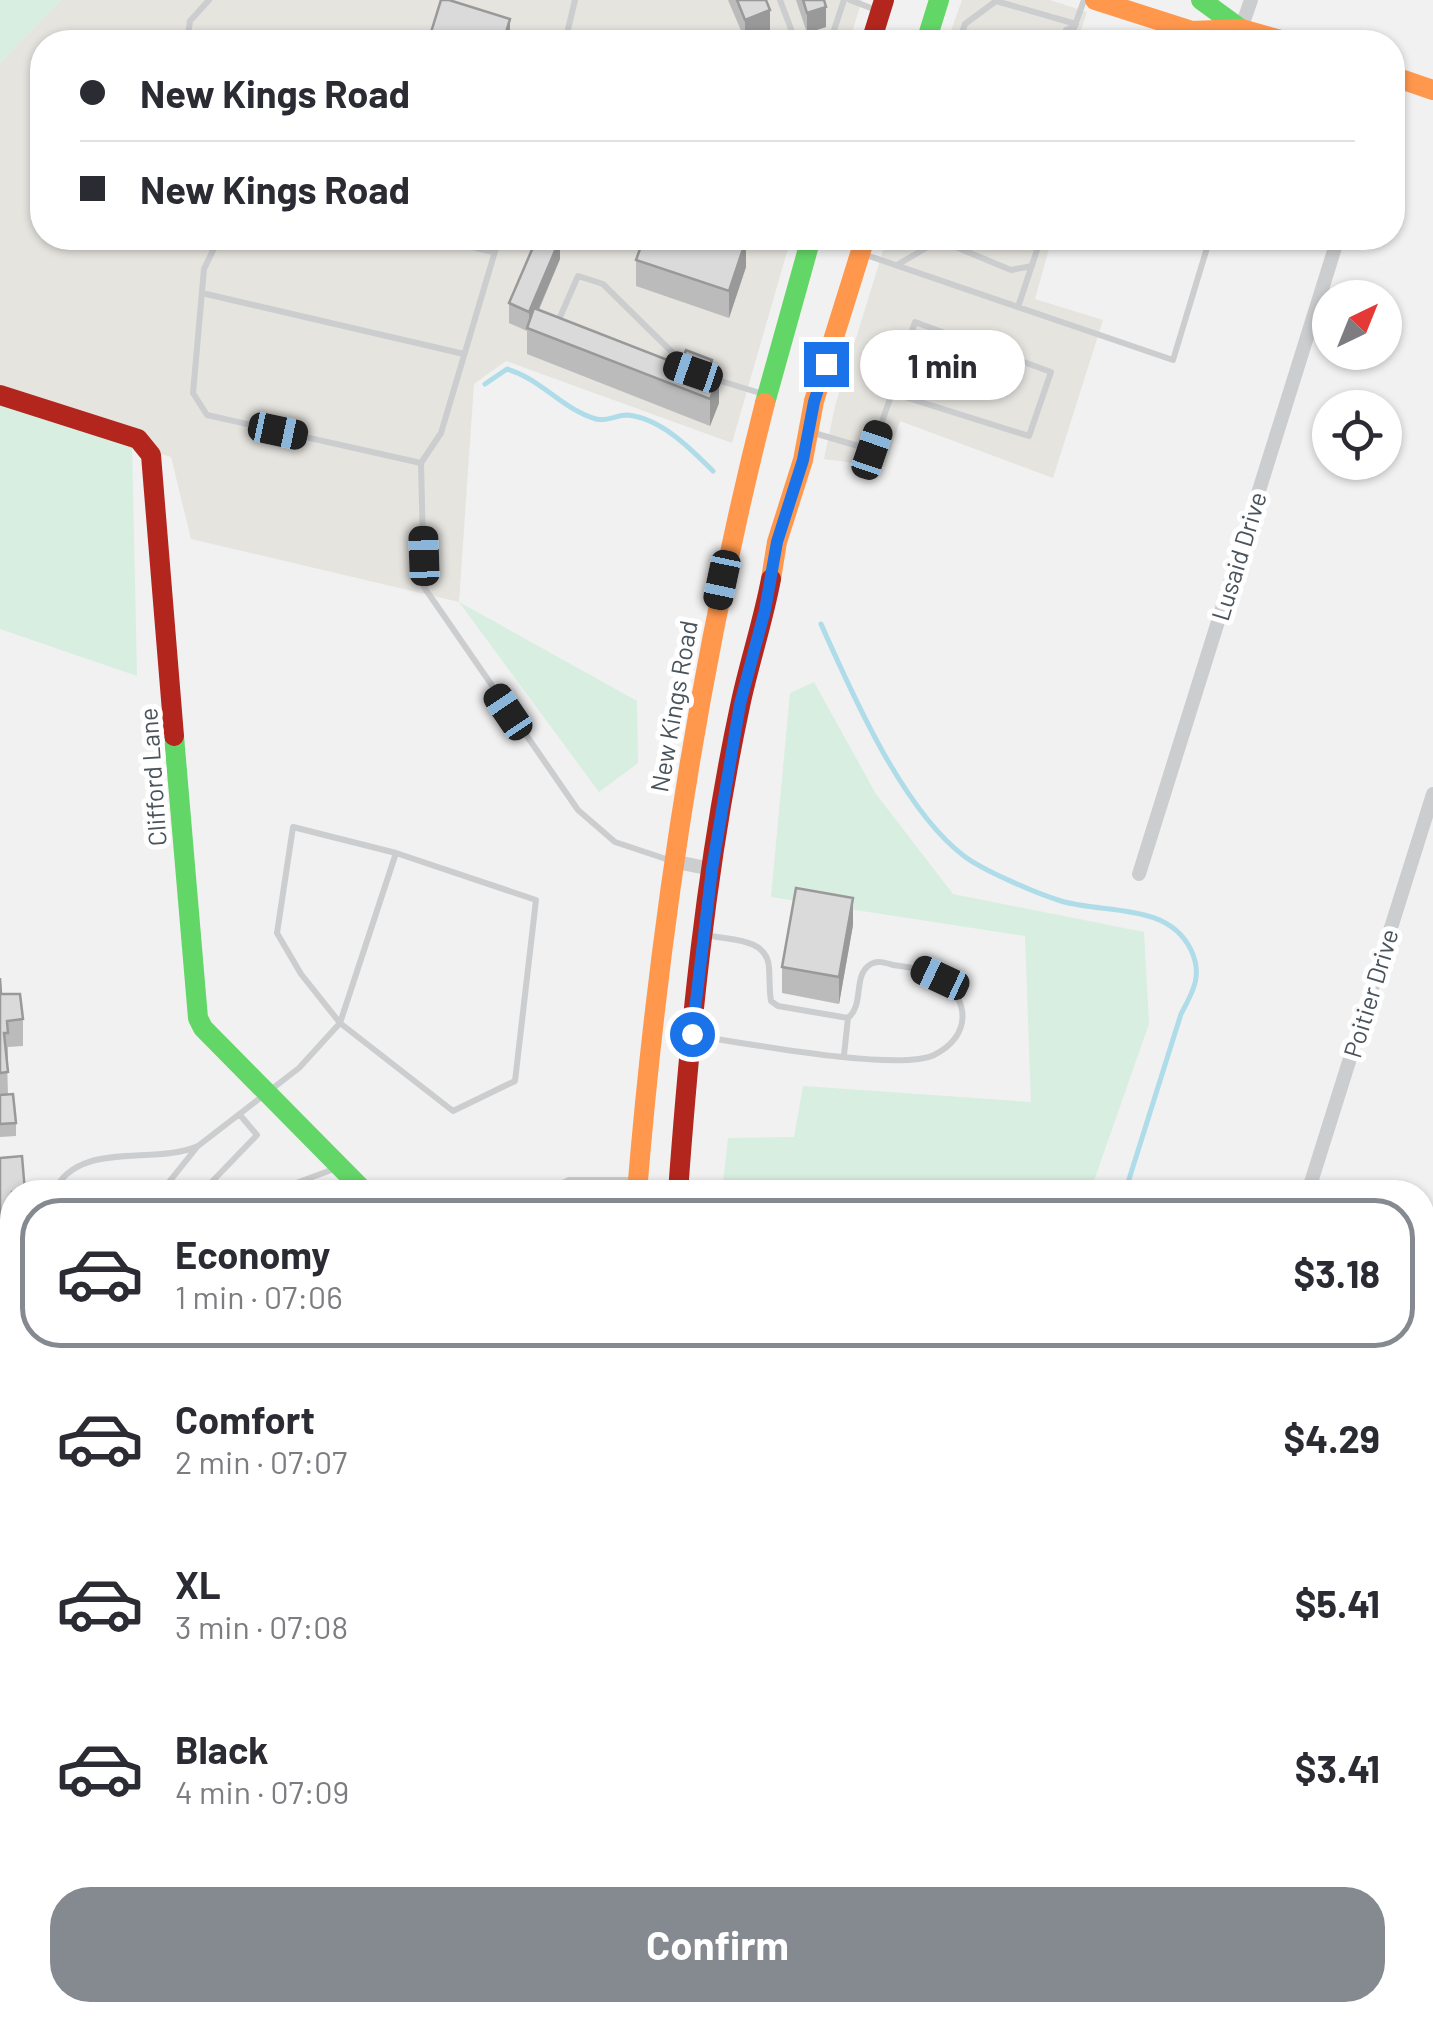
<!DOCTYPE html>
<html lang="en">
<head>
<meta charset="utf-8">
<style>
  :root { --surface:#fff; --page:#f7f7f7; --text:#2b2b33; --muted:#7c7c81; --line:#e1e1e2; --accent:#848a90 }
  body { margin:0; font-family:Barlow,sans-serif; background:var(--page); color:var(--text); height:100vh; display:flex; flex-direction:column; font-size:38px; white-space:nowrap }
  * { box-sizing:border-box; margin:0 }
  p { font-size:32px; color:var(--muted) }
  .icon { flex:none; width:55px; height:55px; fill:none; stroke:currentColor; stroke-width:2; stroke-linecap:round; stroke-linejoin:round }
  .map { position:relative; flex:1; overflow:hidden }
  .panel { position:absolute; left:0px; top:1180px; width:1435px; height:842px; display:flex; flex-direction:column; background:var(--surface); border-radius:40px 40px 0 0; box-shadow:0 2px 8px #0004 }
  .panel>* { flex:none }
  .hud { position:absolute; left:30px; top:30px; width:1375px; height:220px; border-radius:40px; box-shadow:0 2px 8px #0004; display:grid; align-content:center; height:220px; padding:0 50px; background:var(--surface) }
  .needle { width:65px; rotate:43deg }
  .tools { position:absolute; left:1312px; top:280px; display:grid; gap:20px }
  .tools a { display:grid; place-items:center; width:90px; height:90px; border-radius:50%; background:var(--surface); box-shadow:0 2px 8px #0004; font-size:50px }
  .end { position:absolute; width:45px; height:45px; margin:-22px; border:12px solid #1a73e8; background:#fff; box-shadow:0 0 0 5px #fff }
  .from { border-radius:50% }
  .bubble { position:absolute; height:70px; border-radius:35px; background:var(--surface); box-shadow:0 2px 8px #0004; font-size:32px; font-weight:700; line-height:70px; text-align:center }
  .car { position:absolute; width:30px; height:60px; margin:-30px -15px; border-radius:12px; box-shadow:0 0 8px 2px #0007; background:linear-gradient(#222 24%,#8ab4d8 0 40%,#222 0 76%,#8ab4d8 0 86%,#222 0) }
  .hud b { display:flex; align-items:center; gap:35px; height:95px; font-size:38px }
  .hud b+b { border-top:2px solid var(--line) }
  .hud i { width:25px; height:25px; background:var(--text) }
  ul { padding:18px 0 0; list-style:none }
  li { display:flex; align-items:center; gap:30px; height:150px; margin:0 20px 15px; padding:0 30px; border:5px solid transparent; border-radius:40px }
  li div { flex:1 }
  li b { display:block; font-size:38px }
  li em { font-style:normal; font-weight:700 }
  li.active { border-color:var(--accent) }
  li>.icon { width:90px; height:90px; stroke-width:1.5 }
  .cta { display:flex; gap:20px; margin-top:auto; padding:20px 50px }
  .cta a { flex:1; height:115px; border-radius:40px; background:var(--accent); color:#fff; font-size:40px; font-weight:700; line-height:115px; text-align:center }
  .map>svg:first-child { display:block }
  .commercial { fill:#e5e4df }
  .green { fill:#d7eee0 }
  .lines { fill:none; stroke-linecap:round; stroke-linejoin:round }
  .stream { stroke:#afdce9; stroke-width:5 }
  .lane { stroke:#cbcdcf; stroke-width:6 }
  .street { stroke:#cbcdcf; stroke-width:14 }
  .fast { stroke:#63d668; stroke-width:20 }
  .slow { stroke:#ff974d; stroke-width:20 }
  .jam { stroke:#b3261e; stroke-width:20 }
  .wall { fill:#bbbbbc }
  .shaded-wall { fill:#999 }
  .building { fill:#dadadb; stroke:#999; stroke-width:2.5 }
  .route { stroke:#1a73e8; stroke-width:12 }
  .labels { text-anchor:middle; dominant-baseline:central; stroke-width:10; stroke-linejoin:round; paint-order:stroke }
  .street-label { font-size:25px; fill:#49535c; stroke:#fff }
</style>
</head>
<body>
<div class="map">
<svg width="1433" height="2022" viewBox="0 0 1433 2022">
  <rect width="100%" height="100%" fill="#f1f1f1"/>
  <path class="commercial" d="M61,0H862L849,42H42V238H791L732,443L506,361L474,384L459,602L191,539L171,457L0,404V63Z
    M962,0H1050L1087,12L1077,42H947Z
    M887,238H1052L1035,299L1103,320L1053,478L900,421L885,467L824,459L835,406Z"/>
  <path class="green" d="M0,0H61L0,63Z
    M0,404L132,445L137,676L0,629Z
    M459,602L637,701L638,763L599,792Z
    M814,682L876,794L953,894L1144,932L1149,1024L1090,1192H722L728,1138L794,1137L803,1086L1031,1102L1025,936L771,897L790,693Z
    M6,1649L12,1650V2010H83L71,2022H5Z"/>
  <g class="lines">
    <path class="stream" d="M485,384L507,369C541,379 562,409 596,419C606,422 617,415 627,415C661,418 691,449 713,471
      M821,624C852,694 903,810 964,856C982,870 1038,894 1061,901C1104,914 1168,902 1191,950C1203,975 1193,992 1181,1014L1125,1192"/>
    <path class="lane" d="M780,0L796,42
      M850,0L876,10
      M187,42L190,21L209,0
      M565,42L575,0
      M830,42L844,0
      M959,42L965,24L996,1L1076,24
      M1062,42L1066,30L1075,26
      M1069,42L1084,0
      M219,238L204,269L193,393L207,415L421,463
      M435,238L493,252
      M499,238L441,433L421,463L424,587L578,810L615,842L666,859
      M866,255L1173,360L1210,238
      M897,265L931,245L946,243L1011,270L1032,266
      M202,293L464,354
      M1018,307L1041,238
      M557,324L578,276L603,284L684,364
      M714,379L760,393
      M814,433L872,450L892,393L1029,436L1051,372L915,322L892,393
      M698,1036C744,1043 898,1072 934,1055C971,1037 972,999 937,977C924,969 909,967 893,965C886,963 878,960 871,964C852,975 865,1004 848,1018L778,1006L771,1001C769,989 770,980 769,968C768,939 733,940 711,936
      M844,1055L848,1018
      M286,1185L294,1192
      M54,1192C77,1139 155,1166 198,1146L299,1068L340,1023L301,974L277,933L293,827L396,853L536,900L515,1081L453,1111L340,1023L396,853
      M161,1192L197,1147
      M202,1192L257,1135L240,1115
      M272,1192L334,1169
      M544,1192L569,1180H632
      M0,1333L12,1329
      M331,2010L490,2022
      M527,2010V2022
      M1420,2010V2022"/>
    <path class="street" d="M1241,29L1251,0
      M672,861L711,869
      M1139,874L1338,238
      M1308,1192L1433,794
      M1422,1462L1433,1473
      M1071,2010L1072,2022"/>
    <path class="fast" d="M1201,0L1241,29
      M926,42L939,0
      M765,403L811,238
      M174,736L198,1018L203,1028L365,1192
      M1422,1838L1433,1840
      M652,2010L654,2022"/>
    <path class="slow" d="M1095,0L1192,31L1241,29L1288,42
      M1392,76L1433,90
      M771,579L777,542L803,460L814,401L865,238
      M637,1192C659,925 699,663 765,403
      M692,2010L693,2022"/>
    <path class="jam" d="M871,42L884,0
      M0,395L138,439L151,455L174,736
      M678,1192C690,1029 706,865 740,706C749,663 763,622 771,579"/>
  </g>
  <path class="wall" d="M728,0H766L770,30L745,40Z
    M796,0H824L826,27L807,33Z
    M560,259L539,310L680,365L712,374L719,403L710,426L527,354V331L509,323V303Z
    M636,260L746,267L729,318L636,286Z
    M853,925L839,1004L782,993V967Z
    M0,978L1,994L23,1019V1046L8,1047V1060H7L8,1095L16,1123V1136L0,1137Z
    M0,1158L12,1192V1238L0,1239Z
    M1218,2010L1376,2022H1218Z"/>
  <path class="shaded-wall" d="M826,7V27L807,33V13Z
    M770,10V30L745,40V20Z
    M510,19V42H503Z
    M560,239V259L530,329L529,312Z
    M746,240V267L729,318V291Z
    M719,377V403L710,426V399Z
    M853,898V925L839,1004V977Z"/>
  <path class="building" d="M441,0H449L510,19L503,42H428Z
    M737,0H766L770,10L745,20Z
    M803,0H824L826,7L807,13Z
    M537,238L560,239L529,312L509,303Z
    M644,238H737L746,240L729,291L636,260Z
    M534,308L680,365L686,350L712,360L708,372L719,377L710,399L527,328Z
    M796,888L853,898L839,977L782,967Z
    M0,978L1,994H20L23,1019L7,1021L8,1033H4L8,1072L0,1073Z
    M13,1094L16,1123L0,1124V1095Z
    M22,1156L25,1192H12V1212L0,1213V1158Z
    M1218,2010H1376L1375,2022H1244V2020L1218,2019Z"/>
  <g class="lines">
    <path class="route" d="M692,1034L712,869L740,704L765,610L777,542L803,460L814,402L826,364"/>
  </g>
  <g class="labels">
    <g class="street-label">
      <text transform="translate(1238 556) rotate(-73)">Lusaid Drive</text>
      <text transform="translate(673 706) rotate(-80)">New Kings Road</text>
      <text transform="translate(152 777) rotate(-94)">Clifford Lane</text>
      <text transform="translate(1370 993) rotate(-73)">Poitier Drive</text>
    </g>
  </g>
</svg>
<div class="tools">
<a><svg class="needle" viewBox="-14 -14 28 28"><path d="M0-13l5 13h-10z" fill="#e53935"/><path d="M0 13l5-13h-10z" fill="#7c7c81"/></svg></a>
<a><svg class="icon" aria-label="locate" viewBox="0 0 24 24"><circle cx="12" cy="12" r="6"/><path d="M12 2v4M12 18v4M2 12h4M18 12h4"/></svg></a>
</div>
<i class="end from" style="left:692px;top:1034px"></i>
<i class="end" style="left:826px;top:364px"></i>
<div class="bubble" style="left:860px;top:330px;width:165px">1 min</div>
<i class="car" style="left:693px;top:372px;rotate:289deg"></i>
<i class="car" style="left:278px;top:431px;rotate:102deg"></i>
<i class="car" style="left:872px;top:450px;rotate:19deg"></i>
<i class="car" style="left:424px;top:556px;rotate:358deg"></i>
<i class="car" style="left:722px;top:580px;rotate:192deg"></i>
<i class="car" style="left:508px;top:712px;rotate:326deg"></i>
<i class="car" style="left:940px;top:978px;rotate:295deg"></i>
<div class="hud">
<b><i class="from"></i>New Kings Road</b>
<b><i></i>New Kings Road</b>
</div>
<section class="panel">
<ul>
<li class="active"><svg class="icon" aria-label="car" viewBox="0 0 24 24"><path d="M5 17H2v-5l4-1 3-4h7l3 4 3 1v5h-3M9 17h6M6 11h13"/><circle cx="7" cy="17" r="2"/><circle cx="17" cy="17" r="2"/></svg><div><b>Economy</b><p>1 min · 07:06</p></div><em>$3.18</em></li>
<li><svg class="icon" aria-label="car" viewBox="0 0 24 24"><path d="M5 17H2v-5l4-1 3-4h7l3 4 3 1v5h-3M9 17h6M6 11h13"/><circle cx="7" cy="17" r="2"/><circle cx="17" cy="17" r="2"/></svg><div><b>Comfort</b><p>2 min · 07:07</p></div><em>$4.29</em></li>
<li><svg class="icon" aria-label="car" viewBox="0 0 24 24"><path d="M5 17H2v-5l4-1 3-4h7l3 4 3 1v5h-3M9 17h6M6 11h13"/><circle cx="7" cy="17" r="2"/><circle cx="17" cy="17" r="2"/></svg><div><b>XL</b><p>3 min · 07:08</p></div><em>$5.41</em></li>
<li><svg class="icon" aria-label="car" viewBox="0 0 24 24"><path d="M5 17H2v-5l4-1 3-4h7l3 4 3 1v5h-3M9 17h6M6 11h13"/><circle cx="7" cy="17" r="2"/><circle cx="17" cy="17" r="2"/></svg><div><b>Black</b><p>4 min · 07:09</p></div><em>$3.41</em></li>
</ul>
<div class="cta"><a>Confirm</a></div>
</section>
</div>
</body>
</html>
